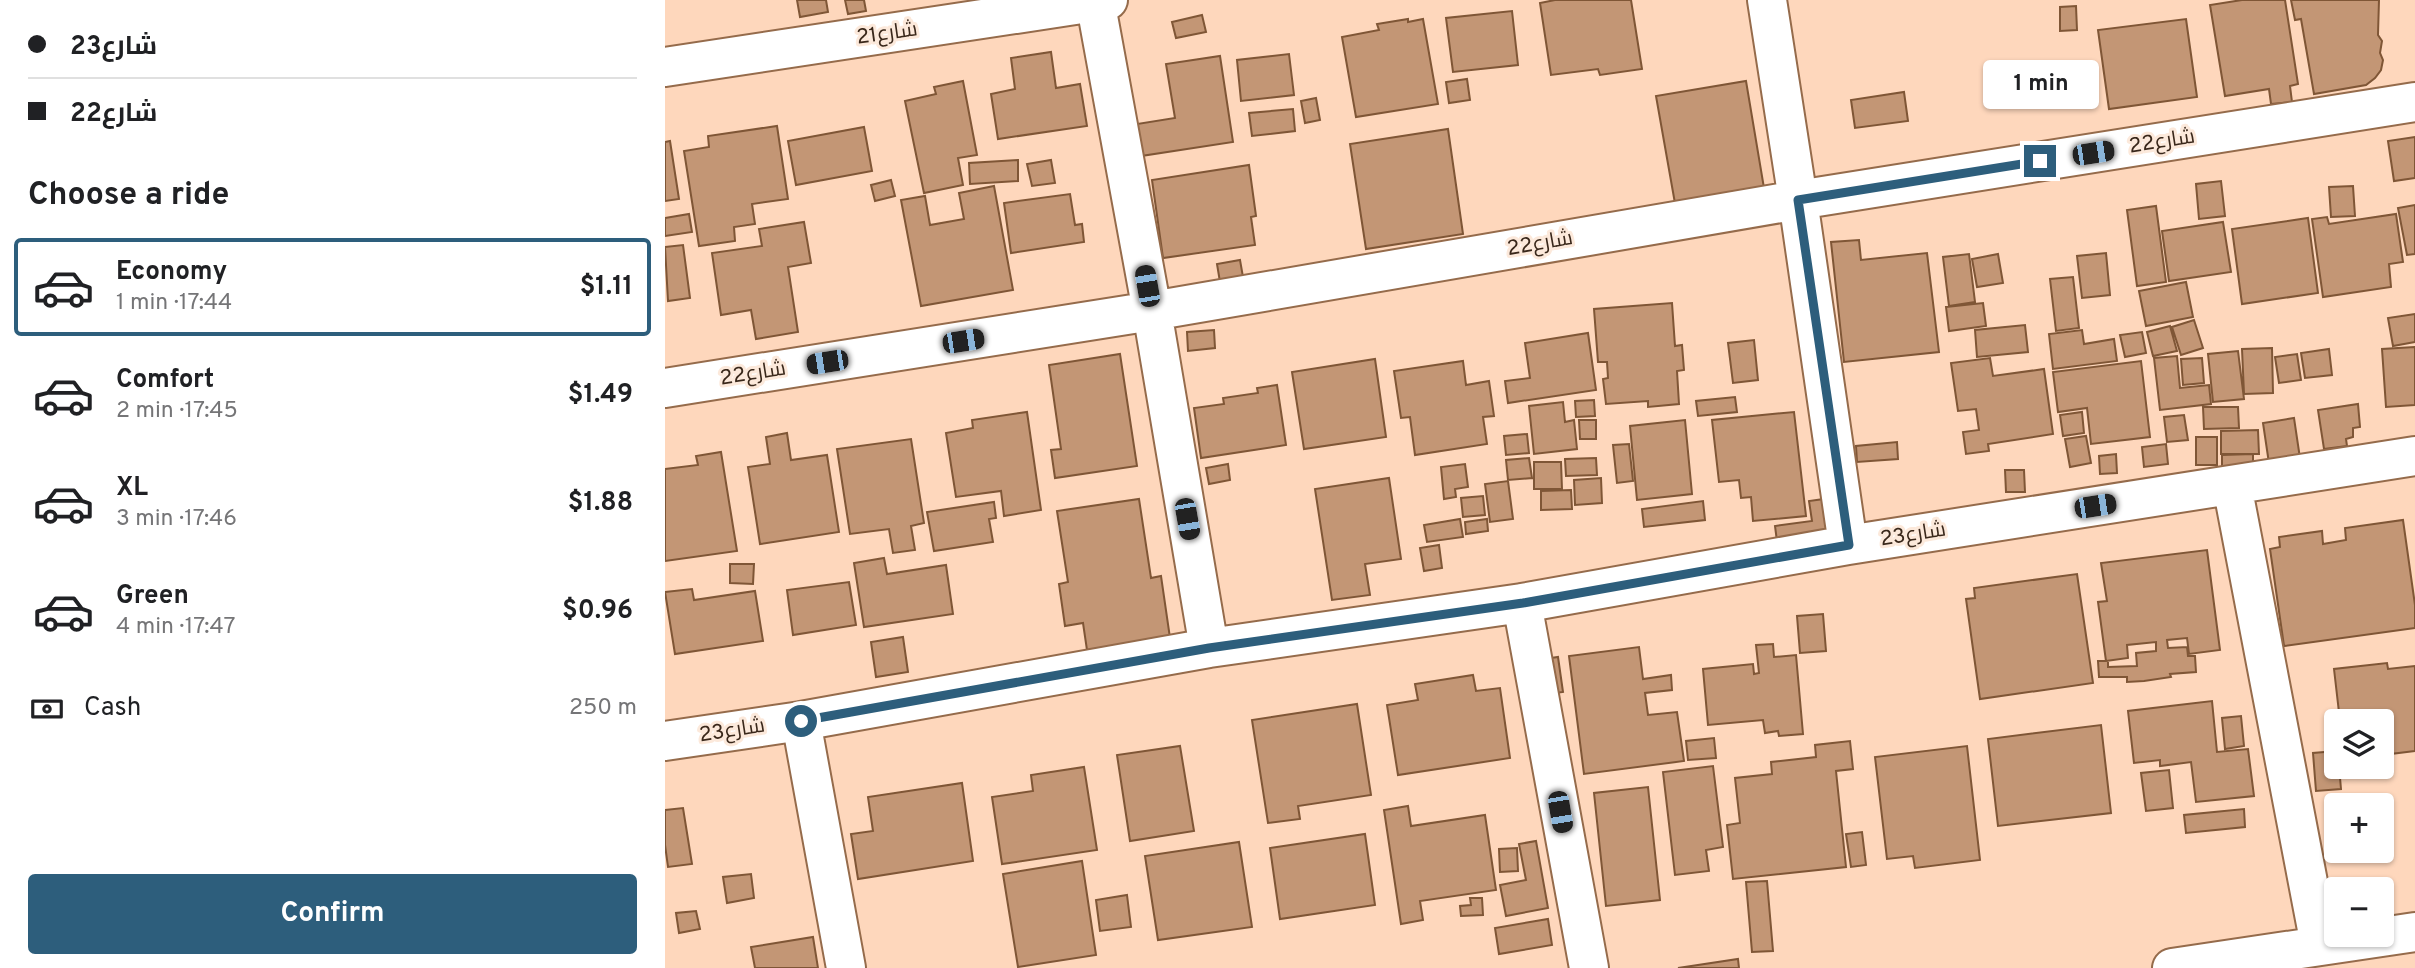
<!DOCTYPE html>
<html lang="en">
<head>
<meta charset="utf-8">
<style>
  :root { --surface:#fff; --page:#f2f2f2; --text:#202124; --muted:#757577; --line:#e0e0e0; --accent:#2d5e7c }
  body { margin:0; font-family:Overpass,Cairo,sans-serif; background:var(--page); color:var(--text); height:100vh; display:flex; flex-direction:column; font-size:26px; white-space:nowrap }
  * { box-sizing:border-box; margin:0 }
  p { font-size:23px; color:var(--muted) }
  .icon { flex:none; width:38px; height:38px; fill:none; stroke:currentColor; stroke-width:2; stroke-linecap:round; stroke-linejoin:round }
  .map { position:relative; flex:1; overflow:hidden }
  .drawer { display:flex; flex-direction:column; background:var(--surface); width:665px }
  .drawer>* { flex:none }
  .top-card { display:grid; align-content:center; height:154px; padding:0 28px; background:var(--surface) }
  .buttons { position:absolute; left:1659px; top:709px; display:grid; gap:14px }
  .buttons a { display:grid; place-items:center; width:70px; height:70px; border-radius:7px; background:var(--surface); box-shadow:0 2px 5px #0004; font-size:35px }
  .end { position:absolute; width:32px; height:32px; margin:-16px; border:9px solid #2d5e7c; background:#fff; box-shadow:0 0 0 4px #fff }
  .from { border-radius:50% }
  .bubble { position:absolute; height:49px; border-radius:7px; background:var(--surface); box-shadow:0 2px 5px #0004; font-size:23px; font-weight:700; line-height:49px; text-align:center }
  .car { position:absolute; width:21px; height:42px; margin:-21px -10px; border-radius:9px; box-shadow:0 0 5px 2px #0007; background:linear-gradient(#222 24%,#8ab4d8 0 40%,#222 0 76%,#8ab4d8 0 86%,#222 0) }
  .top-card b { display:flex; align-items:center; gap:24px; height:66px; font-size:26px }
  .top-card b+b { border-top:2px solid var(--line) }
  .top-card i { width:18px; height:18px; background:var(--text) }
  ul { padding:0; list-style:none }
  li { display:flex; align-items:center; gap:21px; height:98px; margin:0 14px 10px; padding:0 14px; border:4px solid transparent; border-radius:7px }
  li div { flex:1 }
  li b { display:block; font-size:26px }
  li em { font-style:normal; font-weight:700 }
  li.active { border-color:var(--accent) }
  li>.icon { width:63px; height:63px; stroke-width:1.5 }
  h2 { padding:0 28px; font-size:32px; line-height:84px }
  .pay { display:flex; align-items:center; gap:18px; height:77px; padding:0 28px; font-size:26px }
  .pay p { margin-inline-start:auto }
  .action { display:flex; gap:14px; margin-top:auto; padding:14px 28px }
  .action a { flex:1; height:80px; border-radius:7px; background:var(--accent); color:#fff; font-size:28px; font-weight:700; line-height:80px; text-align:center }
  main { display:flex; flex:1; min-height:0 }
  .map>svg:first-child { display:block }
  .building { fill:#c39675; stroke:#7f5636; stroke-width:2; fill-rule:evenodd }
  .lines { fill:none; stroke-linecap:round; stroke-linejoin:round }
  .minor-casing { stroke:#956b4b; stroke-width:42 }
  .minor { stroke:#fff; stroke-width:38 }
  .route { stroke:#2d5e7c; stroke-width:9 }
  .labels { text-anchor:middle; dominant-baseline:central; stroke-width:6; stroke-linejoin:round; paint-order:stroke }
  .street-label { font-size:21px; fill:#39271a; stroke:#fce9db }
</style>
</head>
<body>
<main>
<section class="drawer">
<div class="top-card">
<b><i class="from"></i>شارع23</b>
<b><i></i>شارع22</b>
</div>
<h2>Choose a ride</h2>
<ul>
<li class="active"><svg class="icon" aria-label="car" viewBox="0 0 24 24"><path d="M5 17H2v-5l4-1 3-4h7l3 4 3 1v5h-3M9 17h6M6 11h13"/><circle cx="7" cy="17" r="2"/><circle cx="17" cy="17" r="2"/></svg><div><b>Economy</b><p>1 min · 17:44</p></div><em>$1.11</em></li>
<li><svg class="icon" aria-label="car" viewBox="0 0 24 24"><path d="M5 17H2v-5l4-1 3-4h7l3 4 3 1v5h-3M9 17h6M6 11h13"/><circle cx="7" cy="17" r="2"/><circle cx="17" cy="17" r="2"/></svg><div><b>Comfort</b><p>2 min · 17:45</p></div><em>$1.49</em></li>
<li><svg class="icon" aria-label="car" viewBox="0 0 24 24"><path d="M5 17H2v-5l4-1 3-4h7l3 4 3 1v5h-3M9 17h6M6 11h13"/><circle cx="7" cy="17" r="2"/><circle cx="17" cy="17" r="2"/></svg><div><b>XL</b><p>3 min · 17:46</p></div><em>$1.88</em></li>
<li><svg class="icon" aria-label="car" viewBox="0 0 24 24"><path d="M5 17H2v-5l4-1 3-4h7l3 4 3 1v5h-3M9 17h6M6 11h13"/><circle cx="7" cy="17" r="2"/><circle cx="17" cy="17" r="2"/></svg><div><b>Green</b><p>4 min · 17:47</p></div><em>$0.96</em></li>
</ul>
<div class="pay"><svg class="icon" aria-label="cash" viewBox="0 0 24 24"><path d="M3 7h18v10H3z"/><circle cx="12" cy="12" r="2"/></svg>Cash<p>250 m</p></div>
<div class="action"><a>Confirm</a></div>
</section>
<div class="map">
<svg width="1750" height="968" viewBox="0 0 1750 968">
  <rect width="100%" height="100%" fill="#fed7bc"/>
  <path class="building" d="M132,0H161L163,12L135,17Z
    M180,0H199L201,11L183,14Z
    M890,0H966L977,69L935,75L933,69L886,75L875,3Z
    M1577,0H1620L1633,84L1625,86L1627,102L1606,104L1604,89L1560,96L1545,5Z
    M1626,0H1714L1713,35L1717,41L1715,53L1718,60L1716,70L1710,78L1701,85L1649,94L1636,19L1630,20Z
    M1411,6L1412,30L1395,31V7Z
    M847,11L853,65L788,72L781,18Z
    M537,15L541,32L511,38L507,22Z
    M743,19V22L758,19L773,104L691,117L677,37L714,30L712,24Z
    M1521,19L1532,97L1444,109L1433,30Z
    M386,52L391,88L415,84L422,126L333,139L326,94L350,89L346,58Z
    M624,54L629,95L576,101L572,60Z
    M555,56L568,142L476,156L472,124L510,118L501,64Z
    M802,79L805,100L784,103L781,82Z
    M298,81L312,155L293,158L298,185L259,193L240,101L271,94L269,87Z
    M1081,81L1100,194L1011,209L991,96Z
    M1239,92L1243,121L1190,128L1186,100Z
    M651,98L655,120L640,123L636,101Z
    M628,109L630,131L587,136L584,113Z
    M112,126L123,199L87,204L90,224L69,227L70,241L34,246L19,151L44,147L43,136Z
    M199,127L207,171L131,185L123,141Z
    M783,129L798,234L701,249L685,144Z
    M1750,137V178L1729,181L1723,141Z
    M5,141L14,199L0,201V142Z
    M353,160V181L305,184L304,163Z
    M386,160L390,183L367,186L362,164Z
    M584,165L591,216L586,217L590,245L498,258L487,180Z
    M226,180L230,196L210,201L206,185Z
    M1556,181L1560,216L1534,219L1531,184Z
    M329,186L348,290L256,306L236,200L260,196L265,225L299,219L294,193Z
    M1688,186L1690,216L1666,217L1664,187Z
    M405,194L410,225L417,224L419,242L346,253L339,203Z
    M1750,205V254L1742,255L1733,208Z
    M1491,206L1501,282L1472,286L1462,210Z
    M24,214L27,232L0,236V218Z
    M1731,214L1738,262L1724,264L1726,287L1658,297L1647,219L1662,217L1664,224Z
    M1643,218L1653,293L1577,304L1567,229Z
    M139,222L146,263L123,267L133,332L91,339L86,310L56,315L47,253L97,246L94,229Z
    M1558,222L1566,272L1504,281L1497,231Z
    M1194,240L1196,260L1262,253L1274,352L1179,362L1166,242Z
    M18,245L25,298L3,301L0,247Z
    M1441,253L1445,295L1417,298L1412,256Z
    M1304,254L1310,302L1284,306L1278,257Z
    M1333,254L1338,283L1312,287L1307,259Z
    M575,260L578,277L555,282L552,264Z
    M1408,277L1414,328L1391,331L1385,279Z
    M1521,282L1528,317L1481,326L1474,291Z
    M1007,303L1010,346L1017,345L1019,370L1012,371L1014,404L983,407V401L941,404L938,379L943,378L942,362H933L929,309Z
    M1318,303L1321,326L1284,331L1281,307Z
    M1750,314V342L1728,346L1723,318Z
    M1529,320L1538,348L1516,355L1507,327Z
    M1360,325L1363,352L1312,357L1310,330Z
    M1505,326L1512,351L1488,356L1482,332Z
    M549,330L550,348L523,351L522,332Z
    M1417,330L1419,344L1449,339L1452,361L1388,369L1384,334Z
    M1477,332L1481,353L1460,357L1455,335Z
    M923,333L931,390L843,403L840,381L865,378L860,343Z
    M1089,340L1093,380L1068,383L1063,343Z
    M1750,347V405L1721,407L1717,349Z
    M1607,348L1608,393L1579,394L1577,349Z
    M1664,349L1667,375L1640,378L1636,353Z
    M1573,351L1579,399L1548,402L1543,354Z
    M455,354L472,466L390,478L386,450L396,449L384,365Z
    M1632,354L1636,380L1614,383L1610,357Z
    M1512,356L1515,388L1544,385L1546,404L1495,410L1489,358Z
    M1325,358L1328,376L1379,369L1388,434L1323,444L1324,451L1301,454L1298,432L1314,430L1311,409L1293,411L1286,363Z
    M1537,358L1539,383L1518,385L1516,359Z
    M710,359L721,437L639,449L627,372Z
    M798,361L801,385L824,381L829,416L818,417L822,444L750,455L745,417L736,418L729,371Z
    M1476,361L1485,437L1426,444L1422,408L1393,412L1388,372Z
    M612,385L621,445L536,458L529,408L559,404L558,398L593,393L592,388Z
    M1070,397L1072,412L1033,416L1031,401Z
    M929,400L930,416L911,417L910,401Z
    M898,402L900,422L909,420L912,449L869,454L864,406Z
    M1693,404L1695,427L1688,428V437L1681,439L1682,446L1659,449L1653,410Z
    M1538,407H1573L1574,428L1539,429Z
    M362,412L376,510L339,516L336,491L291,497L281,433L308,428L307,420Z
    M1129,412L1141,516L1088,521L1086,497L1076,498L1074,480L1054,482L1047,420Z
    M1417,412L1419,433L1398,436L1395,415Z
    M1519,415L1523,440L1502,442L1499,417Z
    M1629,418L1636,465L1605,470L1598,423Z
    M914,420H931V439H915Z
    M1020,420L1027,494L972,500L965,426Z
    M1593,430L1594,454H1556V431Z
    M122,433L126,460L162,455L174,532L95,544L83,467L105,464L101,437Z
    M862,434L864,453L841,455L839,436Z
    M1421,436L1426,463L1405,467L1400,439Z
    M1531,437H1552V465H1531Z
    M246,439L259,523L246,526L250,550L228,553L224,529L185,534L172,449Z
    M1232,442L1233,459L1192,462L1191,446Z
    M964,444L968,481L952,483L948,445Z
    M1501,444L1503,464L1479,467L1477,447Z
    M56,452L72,551L0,561V469L33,465L31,456Z
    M1451,454L1452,473L1435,474L1434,456Z
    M1588,454V474L1557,475V455Z
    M864,458L867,478L843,480L841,460Z
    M931,458L932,475L901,476L900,459Z
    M869,462H896L897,489H869Z
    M563,464L565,480L544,484L541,468Z
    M800,464L803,487L790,489L791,497L779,499L776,467Z
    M1340,470H1359L1360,492H1341Z
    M724,478L736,559L700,564L705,595L667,600L650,489Z
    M936,478L937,503L910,505L909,480Z
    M843,481L848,519L825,522L820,484Z
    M906,490L907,509L876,510V491Z
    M818,496L820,515L798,517L796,498Z
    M474,499L486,578L496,576L505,638L422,650L418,623L400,626L394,584L403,582L392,511Z
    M1159,499L1164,542L1113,549L1110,526L1147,521L1144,501Z
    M1038,501L1040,520L979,527L977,509Z
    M329,502L331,518L324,519L328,542L269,551L262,512Z
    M795,519L798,537L762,542L759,525Z
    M822,519L823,531L801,534L800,522Z
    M1738,520L1750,605V628L1619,646L1605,549L1615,547L1614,537L1657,531L1658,544L1681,540L1680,528Z
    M774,545L777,568L759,571L755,548Z
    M1542,550L1555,650L1524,654L1522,638L1502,640L1503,648L1522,647L1523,656H1530L1531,672L1505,674L1506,677L1479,681L1462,682V677H1434L1433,661H1441L1433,602L1442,601L1436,563ZM1491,642V651L1471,653L1472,666L1443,667V661H1441L1463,658L1462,645Z
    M219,558L222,574L281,565L288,614L199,627L189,563Z
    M65,564H89L88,584L65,583Z
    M1412,574L1428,683L1315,699L1301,599L1310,598L1309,588Z
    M184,582L191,625L128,635L122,590Z
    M27,589L29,600L90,591L98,641L10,654L0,592Z
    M1158,614L1161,651L1135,653L1132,616Z
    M238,637L243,672L211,677L206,642Z
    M1108,644L1109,657L1131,655L1138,734L1114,736L1113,731L1100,733L1098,720L1043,725L1038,669L1088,664L1089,674L1094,673L1091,645Z
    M974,647L978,679L1006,675L1007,690L980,693L983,715L1012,712L1019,761L919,774L904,656Z
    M893,657L898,692L883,694L879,659Z
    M1722,663L1723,669L1750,666V751L1717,755V721H1675L1669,669Z
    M808,675L811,691L835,688L845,758L733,775L722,705L753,700L750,684Z
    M1547,701L1552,752L1583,749L1589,796L1531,802L1526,762L1495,766V760L1469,763L1463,711Z
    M692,704L706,795L633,806L635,819L603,823L587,720Z
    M1576,716L1579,746L1560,749L1557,718Z
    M1436,725L1446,813L1333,826L1323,739Z
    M1049,738L1051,758L1023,760L1021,741Z
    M1185,741L1188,769L1171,771L1181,867L1068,879L1062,825L1075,823L1070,778L1107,774L1106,762L1151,757L1150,745Z
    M515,746L529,831L465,841L452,755Z
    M1302,746L1315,860L1250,868L1248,856L1222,859L1210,757Z
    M1671,751V766H1674L1676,789L1651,791L1648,753Z
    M1048,766L1058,847L1041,850L1044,871L1010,875L998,772Z
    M419,767L432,850L337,864L327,797L368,791L366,775Z
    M1504,770L1508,808L1481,811L1476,773Z
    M297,783L308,861L193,879L186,834L208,831L203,797Z
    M983,787L995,900L941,906L929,793Z
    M743,806L746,826L820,815L831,890L755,901L758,920L736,924L719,810Z
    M18,808L27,864L3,867L0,845V810Z
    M1579,809L1580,827L1521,833L1519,815Z
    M1197,832L1201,865L1186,867L1181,834Z
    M700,834L710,905L615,919L605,848Z
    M871,841L883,908L841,916L835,885L861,880L854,844Z
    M574,842L587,927L493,940L480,856Z
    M852,848L853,871L835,872L834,849Z
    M417,861L431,955L353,967L338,874Z
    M86,874L89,898L62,903L58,877Z
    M1102,881L1108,951L1087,952L1081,882Z
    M462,895L466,927L435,931L431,900Z
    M805,898H817L818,915L796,916L795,906L806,905Z
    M31,911L35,929L14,933L11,913Z
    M883,919L887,945L834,954L830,928Z
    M148,937L153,968H90L86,947Z
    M1073,959L1074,968H1013Z"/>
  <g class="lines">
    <defs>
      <path id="minor" d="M430,0L487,311L544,648
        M1102,0L1133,200L1183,545
        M0,67L443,0
        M0,388L487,311L1133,200L1750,102
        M1567,485L1655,945
        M857,603L924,968
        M136,721L181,968
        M0,741L136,721L544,648L857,603L1183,545L1750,456
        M1507,968L1750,932"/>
    </defs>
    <use href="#minor" class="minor-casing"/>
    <use href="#minor" class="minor"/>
  </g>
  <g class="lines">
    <path class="route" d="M136,721L544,648L858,603L1184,545L1133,200L1375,161"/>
  </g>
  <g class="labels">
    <g class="street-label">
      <text transform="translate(222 34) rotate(-8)">شارع21</text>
      <text transform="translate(1497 142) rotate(-9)">شارع22</text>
      <text transform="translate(875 244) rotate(-10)">شارع22</text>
      <text transform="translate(88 374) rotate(-9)">شارع22</text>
      <text transform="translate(1248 535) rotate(-9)">شارع23</text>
      <text transform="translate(67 731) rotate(-9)">شارع23</text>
    </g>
  </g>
</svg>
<div class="buttons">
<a><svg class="icon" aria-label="layers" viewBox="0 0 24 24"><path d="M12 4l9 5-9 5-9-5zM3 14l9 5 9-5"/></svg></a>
<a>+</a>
<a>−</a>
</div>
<i class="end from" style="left:136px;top:721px"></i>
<i class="end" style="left:1375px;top:161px"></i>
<div class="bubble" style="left:1318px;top:60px;width:116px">1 min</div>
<i class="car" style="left:1428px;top:153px;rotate:81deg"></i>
<i class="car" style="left:482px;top:286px;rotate:350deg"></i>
<i class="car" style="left:298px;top:341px;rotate:81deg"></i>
<i class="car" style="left:162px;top:362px;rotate:261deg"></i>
<i class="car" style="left:1430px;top:506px;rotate:81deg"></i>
<i class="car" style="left:522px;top:519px;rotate:170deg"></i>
<i class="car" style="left:895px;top:812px;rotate:170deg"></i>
</div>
</main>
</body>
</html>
